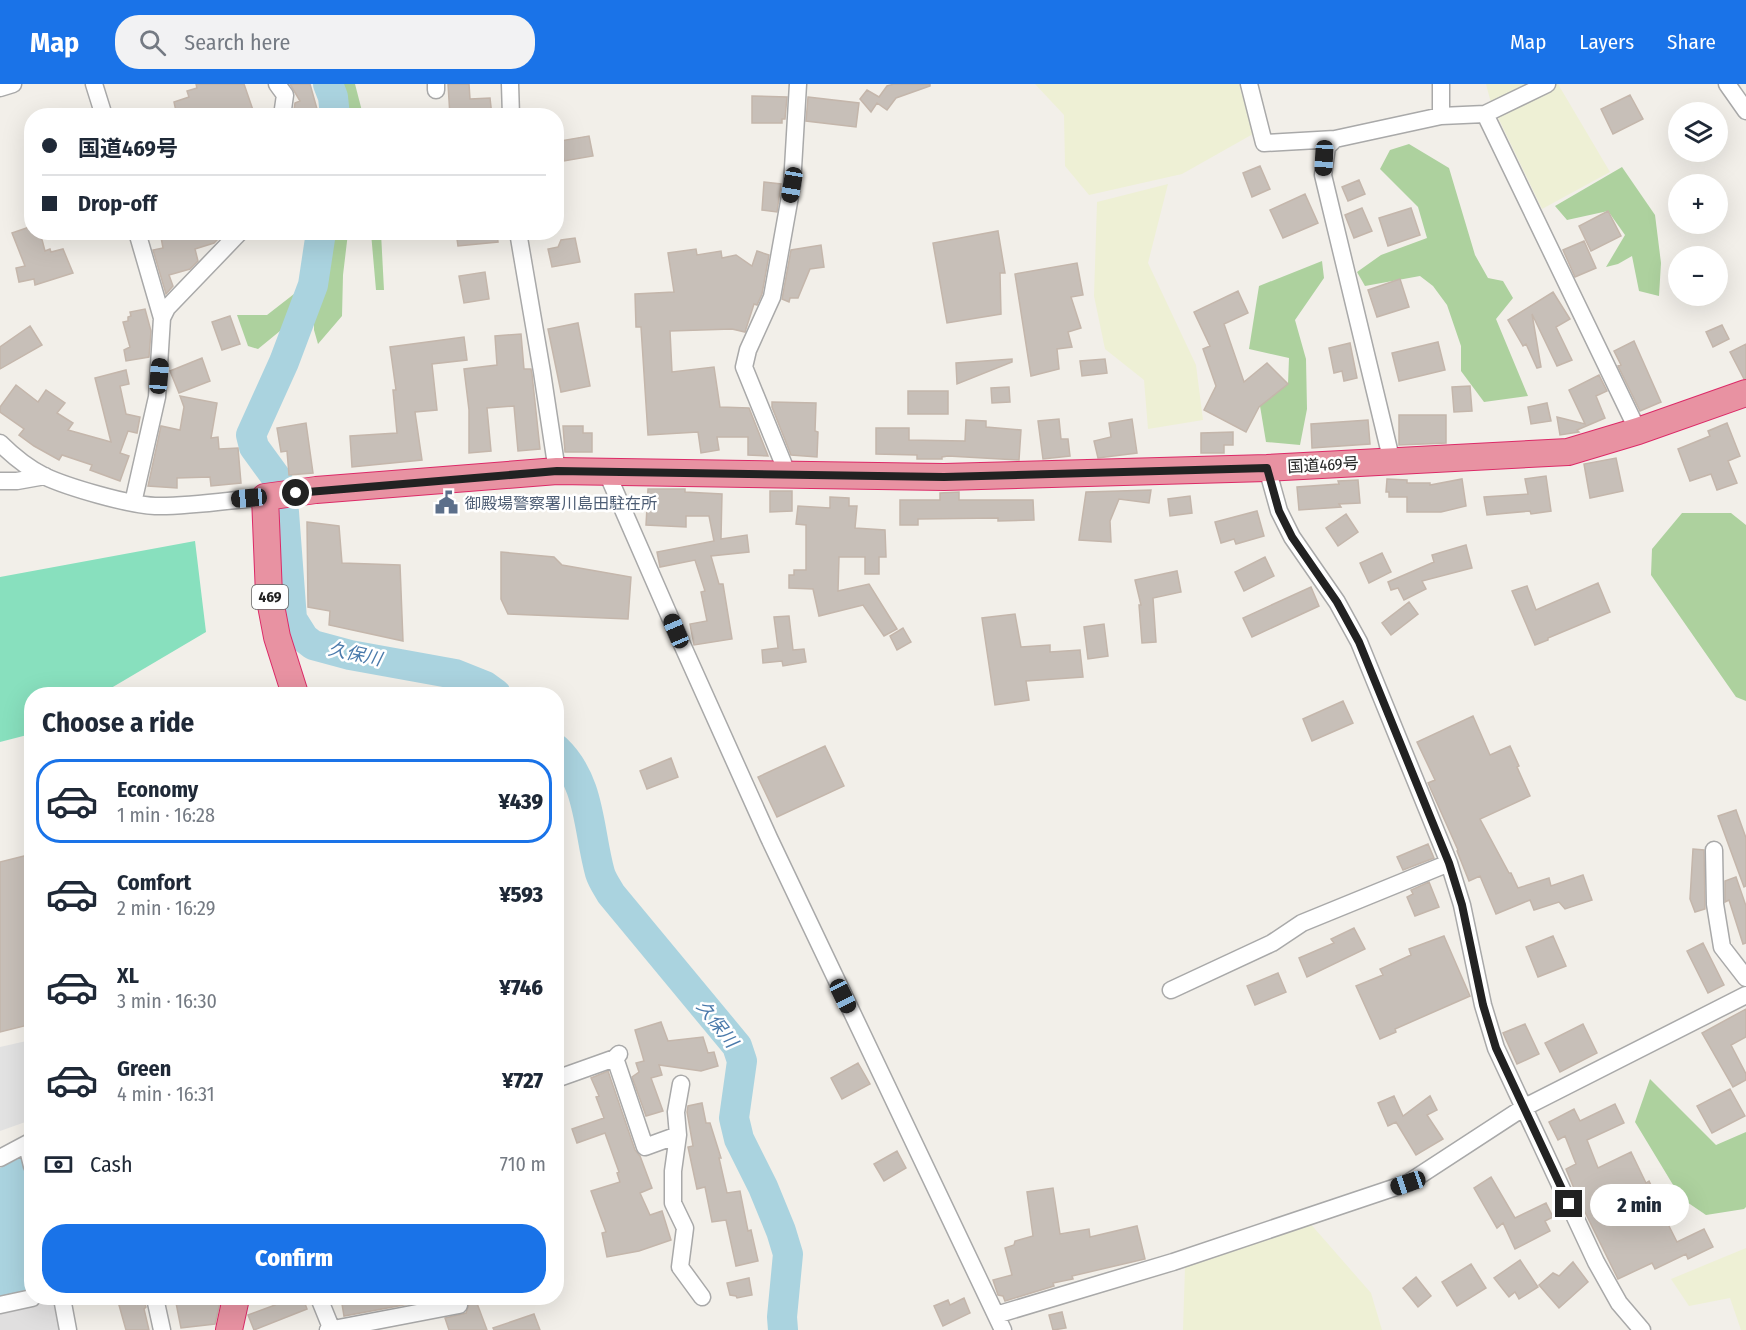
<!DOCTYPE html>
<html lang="en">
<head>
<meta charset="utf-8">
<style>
  :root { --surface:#fff; --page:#f2f2f3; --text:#1f2937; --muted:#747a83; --line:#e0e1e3; --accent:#1a73e8 }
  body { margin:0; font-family:"Fira Sans Condensed","Noto Sans JP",sans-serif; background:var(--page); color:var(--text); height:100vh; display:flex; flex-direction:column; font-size:22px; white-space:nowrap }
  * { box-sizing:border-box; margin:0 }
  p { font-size:20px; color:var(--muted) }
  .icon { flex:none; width:33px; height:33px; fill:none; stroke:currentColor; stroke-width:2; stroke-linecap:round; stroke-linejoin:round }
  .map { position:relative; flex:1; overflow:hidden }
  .sheet { position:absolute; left:24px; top:603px; width:540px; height:618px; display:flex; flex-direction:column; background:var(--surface); border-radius:24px; box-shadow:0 6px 24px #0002 }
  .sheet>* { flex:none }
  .banner { position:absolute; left:24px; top:24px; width:540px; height:132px; border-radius:24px; box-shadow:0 6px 24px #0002; display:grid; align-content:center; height:132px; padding:0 18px; background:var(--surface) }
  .buttons { position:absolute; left:1668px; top:18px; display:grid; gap:12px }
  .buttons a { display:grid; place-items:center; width:60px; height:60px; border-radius:50%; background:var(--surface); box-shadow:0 6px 24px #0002; font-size:30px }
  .end { position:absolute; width:27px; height:27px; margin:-14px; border:8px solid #222; background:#fff; box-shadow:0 0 0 3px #fff }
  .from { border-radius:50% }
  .bubble { position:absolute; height:42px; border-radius:21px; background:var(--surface); box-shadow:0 6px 24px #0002; font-size:20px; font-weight:800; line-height:42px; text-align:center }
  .car { position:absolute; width:18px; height:36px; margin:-18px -9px; border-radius:8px; box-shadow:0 0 4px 2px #0007; background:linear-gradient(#222 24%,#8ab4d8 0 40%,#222 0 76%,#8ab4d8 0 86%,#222 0) }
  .banner b { display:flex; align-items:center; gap:21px; height:57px; font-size:22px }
  .banner b+b { border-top:2px solid var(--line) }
  .banner i { width:15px; height:15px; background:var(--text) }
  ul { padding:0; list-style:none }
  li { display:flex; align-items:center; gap:18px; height:84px; margin:0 12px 9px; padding:0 6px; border:3px solid transparent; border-radius:24px }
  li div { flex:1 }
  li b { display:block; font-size:22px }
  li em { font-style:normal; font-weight:800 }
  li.on { border-color:var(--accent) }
  li>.icon { width:54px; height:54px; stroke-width:1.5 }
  h2 { padding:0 18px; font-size:27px; line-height:72px }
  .pay { display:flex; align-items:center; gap:15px; height:66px; padding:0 18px; font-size:22px }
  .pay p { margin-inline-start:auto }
  .primary-button { display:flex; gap:12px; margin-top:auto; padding:12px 18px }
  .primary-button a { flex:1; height:69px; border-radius:24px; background:var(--accent); color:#fff; font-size:24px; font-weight:800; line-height:69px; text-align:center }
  header { display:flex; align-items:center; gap:36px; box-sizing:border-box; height:84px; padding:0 30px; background:var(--accent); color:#fff }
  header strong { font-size:28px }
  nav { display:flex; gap:33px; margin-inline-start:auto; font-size:21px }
  .search { width:420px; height:54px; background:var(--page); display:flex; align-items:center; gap:15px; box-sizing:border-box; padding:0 21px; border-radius:24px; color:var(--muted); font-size:22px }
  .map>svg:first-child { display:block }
  .residential { fill:#e0dfdf }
  .farmland { fill:#eef0d5 }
  .forest { fill:#add19e }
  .pitch { fill:#88e0be }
  .parking { fill:#e2e2e2 }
  .water { fill:#aad3df }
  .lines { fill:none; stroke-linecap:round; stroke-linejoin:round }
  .river { stroke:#aad3df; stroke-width:30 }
  .building { fill:#c7bfb8; stroke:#c4b6ab; stroke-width:1.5 }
  .minor-casing { stroke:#a9a9a9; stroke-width:19 }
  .highway-casing { stroke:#dc2a67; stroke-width:28 }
  .minor { stroke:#fff; stroke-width:16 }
  .highway { stroke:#e892a2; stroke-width:26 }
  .route { stroke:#222; stroke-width:8 }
  .labels { text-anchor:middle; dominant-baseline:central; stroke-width:5; stroke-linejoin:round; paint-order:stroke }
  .shield { fill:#fff; stroke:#646464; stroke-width:1.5 }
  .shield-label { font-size:15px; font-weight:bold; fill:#222 }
  .street-label { font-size:16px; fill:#222; stroke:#fff }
  .service-label { font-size:16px; fill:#4e5e75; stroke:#fff; text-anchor:start }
  .water-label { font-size:18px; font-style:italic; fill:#4a7aab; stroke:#fff }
</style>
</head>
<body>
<header>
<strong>Map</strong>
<div class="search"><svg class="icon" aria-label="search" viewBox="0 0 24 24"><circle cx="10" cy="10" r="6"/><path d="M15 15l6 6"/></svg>Search here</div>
<nav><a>Map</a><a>Layers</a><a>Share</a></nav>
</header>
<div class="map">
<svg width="1746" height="1246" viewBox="0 0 1746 1246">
  <rect width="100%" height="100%" fill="#f2efe9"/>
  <path class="residential" d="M56,1214L62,1246H0V1227Z"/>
  <path class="farmland" d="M1035,0H1239L1253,50L1182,90L1089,111L1065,82L1064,31Z
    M1486,0H1558L1610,88L1542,125L1491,19Z
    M1168,100L1148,179L1196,281L1203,336L1148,345L1144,296L1105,265L1094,212L1097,118Z
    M1308,1137L1371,1209L1382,1246H1183L1185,1183Z
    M1746,1164V1246H1741L1730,1214L1689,1222L1671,1195Z"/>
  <path class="forest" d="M321,0H355L363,31H336Z
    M1409,60L1449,84L1475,171L1488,194L1503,197L1513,214L1496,235L1528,312L1484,318L1461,287V262L1447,221L1433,202L1420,192L1365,202L1357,188L1381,171L1427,154L1418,123L1380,85L1390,66Z
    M1622,83L1655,131L1661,179L1659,212L1639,207L1632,172L1618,180L1606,183L1625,151L1608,127L1567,136L1555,122Z
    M329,148L348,149L343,191L342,232L318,260L314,246V227L280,247L258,265L248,262L237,231H267L321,189Z
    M371,149H381L384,206H376Z
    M1322,177L1324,194L1295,236L1306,275L1307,325L1300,361L1266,358L1260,322L1288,300L1289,274L1249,265L1259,202Z
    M1682,429H1731L1746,441V617L1736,613L1651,491L1652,465Z
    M1650,995L1716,1061L1746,1048V1123L1744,1125L1706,1131L1681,1114L1635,1038Z"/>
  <path class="pitch" d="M195,457L206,548L101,610H32L31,650L0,658V493Z"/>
  <path class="parking" d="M31,956V1036L0,1047V963Z"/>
  <path class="water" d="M22,1073L32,1112L31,1208L0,1216V1084Z"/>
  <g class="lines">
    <path class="river" d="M328,0L333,13L335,32
      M278,396L254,363L251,351L284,278L313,201L321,148
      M284,428L292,535L304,554L313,561L350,571L455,590L485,602L496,610
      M556,665C591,698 588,746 600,789C602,796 607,803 611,810L737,962L742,977L734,1034L739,1055L763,1103L781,1147L788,1170L782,1233L783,1246"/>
  </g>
  <path class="building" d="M196,0H244L255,32H177L174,18L189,13L187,7L197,4Z
    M290,0H310L319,32H293L295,19L300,17Z
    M448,0H469L470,15L490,14L492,32H450Z
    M894,0H930V2L896,14L887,26L877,19L871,28L860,15L867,6L879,13L887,2Z
    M1630,11L1643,35L1613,50L1601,25Z
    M752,12L787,13L785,35H782V39H752Z
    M808,13L859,19L856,43L806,37Z
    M589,52L593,72L564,77L560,57Z
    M1260,82L1270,105L1252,113L1243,89Z
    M1359,96L1365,110L1348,117L1342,103Z
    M764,98L781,100L777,128L762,126Z
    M1305,110L1318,139L1283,154L1270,126Z
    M1362,124L1372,147L1354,154L1345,131Z
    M1411,124L1420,151L1388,162L1379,134Z
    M1608,127L1621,152L1591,167L1579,142Z
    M32,142V148H40L45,167L50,165L51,168L63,165L73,189L35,201L34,195L19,198L16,184L25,182L12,149Z
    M998,147L1005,189H1000L1001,230L947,239L933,159Z
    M160,148H225L214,159L195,165L198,177L190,185L169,191L173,202L166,210L153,166L163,164Z
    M456,148H497L498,158L458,162Z
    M575,154L580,178L552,183L548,165L558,163L561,156Z
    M1584,157L1596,184L1575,193L1563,166Z
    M821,161L824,183L810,185L798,214H790L789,218L782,215L791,166Z
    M696,165L697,171L721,167L722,174L736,171L752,182L757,167L769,171L762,210L757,221L754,220L745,248L732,245L670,247L672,288L714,283L720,323L749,324L768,372L748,371V353H717L719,366L701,369L698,348L648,351L641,243H636L635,210L674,208L668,169Z
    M1077,179L1083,211L1071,213L1081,244L1068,248L1072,263L1057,265L1059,285L1031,292L1015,190Z
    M485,188L489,215L464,219L459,192Z
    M1400,195L1409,223L1377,233L1368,206Z
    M1238,207L1248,229L1224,240L1244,298L1267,279L1288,300L1259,323L1246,348L1204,326L1216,302L1203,265L1210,262L1194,228Z
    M1553,208L1570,235L1556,243L1572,276L1557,282L1532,230L1541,283L1537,284L1526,260L1523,262L1508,236Z
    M145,225L151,247L149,273L126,277L124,266L130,263L123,238L128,237V233L131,232L130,228Z
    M230,232L240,260L222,266L212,238Z
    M578,239L590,302L561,308L548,245Z
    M1722,241L1729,255L1713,263L1706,248Z
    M30,242L42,261L0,285V263Z
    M521,250L524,285H531L532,290L540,365L518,367L514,322L487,324L491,367L469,369V326L464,285L497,281L495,252Z
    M464,253L467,276L432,280L437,326L415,328L422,376L352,383L350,352L397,349L393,306H396L390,263Z
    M1634,257L1661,318L1640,327L1618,282L1621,281L1614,267Z
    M1438,258L1445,286L1399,297L1392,269Z
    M1350,259L1357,294L1344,297L1342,287L1334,289L1329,264Z
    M1746,260V294L1744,295L1730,268Z
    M202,274L210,297L179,309L170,287Z
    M1012,275V278L957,300L956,279Z
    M1105,275L1107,289L1082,292L1080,277Z
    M126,286L129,300L120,302L126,330L140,333L137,349L128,347L120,369L129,372L120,397L90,386L92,381L62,371L59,376L34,362L19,351L24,345L0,328V323L16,301L38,318L46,306L65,319L57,329L73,339L68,346L111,358L95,294Z
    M1599,291L1607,307L1596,312L1605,334L1577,346L1579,348L1560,351L1557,333L1585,340L1569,306Z
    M1470,302L1472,327L1454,328L1452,303Z
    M1009,303L1010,318L992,319L991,304Z
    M908,307H948V330H908Z
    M180,312L217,319L211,354L218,353L219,365L238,364L241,399L211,402L210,393L177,394V404L148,402L161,342L180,346L184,323Z
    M772,318L816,319L815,347L818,348L817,373L791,371L772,323Z
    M1547,319L1551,337L1531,340L1528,323Z
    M1399,331H1446V359L1399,361Z
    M1059,335L1061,355H1068L1070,372L1043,375L1038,337Z
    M1132,335L1137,369L1098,374L1094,357L1111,353L1109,339Z
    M966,336L986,337V343L1021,346L1019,376L948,372L942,373V375H917V371L876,370V344H909V356L965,357Z
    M1368,336L1370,360L1312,364L1311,340Z
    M306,339L313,389L289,391L287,367L281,368L277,344Z
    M1727,339L1740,372L1728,377L1737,399L1717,406L1711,390L1690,397L1678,365L1710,352L1708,347Z
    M563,342H583V349H592V368H565Z
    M1233,348V361H1224V369H1201V349Z
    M1616,374L1623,407L1590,414L1584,380Z
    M1546,392L1551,427L1531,430L1530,427L1487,431L1484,413L1528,410L1525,395Z
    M1387,395L1407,396V399H1430V401L1462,395L1466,422L1441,428H1407V413H1389V408H1386Z
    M1358,396L1360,419L1339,420L1341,423L1299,426L1297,403L1339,400L1338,397Z
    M648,405H685V408L722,410L721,455L747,451L749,468L711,472L719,500H723L732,555L694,561L690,540L707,537L701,508L705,507L695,476L660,483L657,468L714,457L709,432H686V443L646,441Z
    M1151,406L1149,419L1119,415L1110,437L1111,458L1079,456L1086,408Z
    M770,407H792V427L770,428Z
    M959,408V416H1033L1034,436L998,437V434L918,435V441H900V416H940V409Z
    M1190,412L1192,429L1170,432L1168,415Z
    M830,413L849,414V422H857L855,444L885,446L886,473H879V490H865V473H839L838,507L869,500L897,545L884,552L863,521L819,532L813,505L789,504V491H794V486H806V441L796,440L798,422L830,424Z
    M1257,427L1264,452L1236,460L1234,455L1221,459L1215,438Z
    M1346,430L1358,448L1338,462L1326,444Z
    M307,438L339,442L342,479L400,481L403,557L329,541L330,527L308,523Z
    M1466,461L1472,484L1422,497L1426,505L1404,516L1398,504L1391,506L1388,498L1434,478L1432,471Z
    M501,468L554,473L562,481L631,493L628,535L508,530L501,515Z
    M1382,469L1391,488L1369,499L1360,479Z
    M1265,473L1274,492L1244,507L1235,488Z
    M1177,487L1181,508L1153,514L1156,558L1142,559L1139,521H1141L1135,496Z
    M1598,499L1610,528L1548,554V556L1535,561L1512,507L1527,502L1536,526Z
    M1311,503L1319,522L1252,553L1243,534Z
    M1409,518L1418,530L1391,551L1382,539Z
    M1015,530L1021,563L1050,561V568L1080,566L1083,593L1026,597L1029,616L995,621L982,534Z
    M789,532L793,566L804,565L806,578L783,582L782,577L763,579L762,566L778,564L774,533Z
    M1104,540L1108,572L1088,575L1084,543Z
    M903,544L911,558L897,566L890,552Z
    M1343,617L1353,639L1312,657L1303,635Z
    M1473,632L1490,671L1510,662L1519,682L1517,683L1530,712L1480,735L1509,789H1511L1518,804L1549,794L1551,802L1583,791L1592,816L1565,825L1559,818L1534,826L1530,816L1496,830L1480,792L1469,797L1457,767L1458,766L1428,699L1435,696L1417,658Z
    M825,662L844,702L777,733L758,693Z
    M671,674L678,693L647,705L640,687Z
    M1736,726L1746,754V802L1744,803L1718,732Z
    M1428,760L1434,774L1403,786L1397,773Z
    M1693,765L1704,766L1705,825L1695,828L1690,815Z
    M32,770V940L0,948V778Z
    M1736,793L1746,822V859L1743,860L1729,816L1725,818V797Z
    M1429,798L1439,823L1415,832L1407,813L1413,810L1411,806Z
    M1354,844L1365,865L1307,893L1299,874L1334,859L1331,855Z
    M1444,852L1470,912L1395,945L1396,948L1380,955L1356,902L1383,891L1380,885L1411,871L1409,865Z
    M1553,852L1566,882L1538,893L1526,863Z
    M1703,859L1724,901L1708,909L1687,867Z
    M1278,889L1286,908L1255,921L1247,902Z
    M1746,925V953L1731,961L1746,990V996L1733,1003L1702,949Z
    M661,938L668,957L703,953L708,969L714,968L718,982L701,987L659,981L662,991L651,994L663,1027L646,1032L632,993L639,988L636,979L644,977L635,946Z
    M1525,940L1539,970L1517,980L1503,949Z
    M1583,940L1597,969L1560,988L1545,959Z
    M858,979L870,1000L842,1015L831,994Z
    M608,987L635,1066L640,1072L652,1104L640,1109L650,1131L662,1127L671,1156L639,1167L607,1173L602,1149L606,1148L591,1107L620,1098L617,1089L619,1088L605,1049L577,1059L572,1045L604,1034L596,1013L599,1012L591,994Z
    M1730,1005L1745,1032L1712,1049L1697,1022Z
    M1394,1012L1403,1032L1430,1012L1437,1026L1427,1031L1443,1055L1416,1071L1396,1038L1388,1042L1378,1019Z
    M702,1019L706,1039H710L721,1074H719L727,1109L740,1107L748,1147L751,1146L758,1177L736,1182L726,1136L712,1138L705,1103L697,1105L688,1063L693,1062L687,1028L688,1022Z
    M1615,1020L1624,1039L1587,1056L1598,1084L1631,1068L1646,1099L1649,1097L1658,1115L1656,1116L1677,1158L1704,1145L1713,1163L1688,1175L1686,1170L1655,1185L1652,1179L1618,1195L1578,1114L1566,1085L1576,1080L1565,1052L1558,1056L1549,1038L1574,1025L1580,1037Z
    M897,1067L906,1084L884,1097L874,1080Z
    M1491,1093L1515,1134L1546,1119L1553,1133L1545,1137L1550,1147L1515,1165L1503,1139L1497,1144L1474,1104Z
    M1053,1104L1060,1150L1089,1145L1090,1153L1137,1142L1145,1175L1072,1192L1073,1195L1053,1199L1054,1202L1005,1217L1003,1212L998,1211L993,1196L1012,1191L1005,1164L1014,1161L1015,1157L1033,1152L1027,1108Z
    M1520,1176L1538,1203L1519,1215L1515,1208L1509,1213L1494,1194Z
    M1573,1178L1588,1198L1559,1224L1539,1201L1553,1189L1559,1192Z
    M1471,1180L1486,1204L1457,1222L1442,1198Z
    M1416,1193L1431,1212L1418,1223L1403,1204Z
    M749,1194L752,1211L737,1214L736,1212L730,1211L727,1199Z
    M117,1214H143L146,1223L144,1225L149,1246H126Z
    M175,1214H221L215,1240L181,1244Z
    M272,1214H303L307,1225L254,1246L248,1231L275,1221Z
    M341,1214H431V1216L344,1232Z
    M466,1214H475L487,1246H449L445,1234L466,1229L469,1220Z
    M964,1214L970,1229L943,1242L934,1222L948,1216L950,1221Z
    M1062,1228L1066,1244L1053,1246L1049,1231Z
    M534,1230L540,1246H494L493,1244Z"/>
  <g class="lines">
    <defs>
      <path id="minor" d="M94,0L104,32
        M277,0L285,11L282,32
        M436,0V6
        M510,0L511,32
        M1249,0L1264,59L1335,55
        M1441,0V32
        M1727,0L1746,27
        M0,4L13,0
        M1485,30L1638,347
        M137,148L162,234
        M518,148L542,288L557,387
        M0,359C12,371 28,384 44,392C67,403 129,421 155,422C189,423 230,416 265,413
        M1392,378L1323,91L1327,63L1335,55L1441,32L1485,30L1547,0
        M1267,384L1279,427L1292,453L1337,518L1359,558L1449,779L1462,821L1483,921L1496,964L1596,1178L1619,1219L1642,1246
        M607,389L676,547L769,754L1003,1246
        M788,391L744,283L748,266L772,213L792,101L798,0
        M0,397H17L45,392
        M133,419L157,313L162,234L167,224L240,148
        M1714,766L1715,820L1722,863L1746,894
        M1171,906L1272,859L1302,839L1449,779
        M615,974L645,1063L678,1051L673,1087V1119L685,1144L680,1183L702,1213
        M556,995L615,974L619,970
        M678,1051L676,1028L681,1000
        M27,1061L32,1082
        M0,1074L32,1057
        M62,1214L68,1246
        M155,1214L162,1246
        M319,1214L332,1246
        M0,1221L32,1214
        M996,1231L1173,1178L1408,1099L1523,1024L1746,911
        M328,1246L459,1221"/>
      <path id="highway" d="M295,610L277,553L269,511L265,413L316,406L557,387L944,393L1267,384L1568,368L1638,347L1746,309
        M229,1246L236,1214"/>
    </defs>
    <use href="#minor" class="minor-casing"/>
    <use href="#highway" class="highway-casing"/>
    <use href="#minor" class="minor"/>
    <use href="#highway" class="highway"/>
  </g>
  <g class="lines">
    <path class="route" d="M296,409L557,387L944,393L1267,384L1279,427L1292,453L1337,518L1359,558L1449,779L1462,821L1483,921L1496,964L1569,1120"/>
  </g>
  <defs>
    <symbol id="civic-bare" viewBox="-9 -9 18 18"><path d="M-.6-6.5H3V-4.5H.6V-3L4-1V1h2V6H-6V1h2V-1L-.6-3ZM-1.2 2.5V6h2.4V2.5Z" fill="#5c6f8a" stroke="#fff" stroke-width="2.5" paint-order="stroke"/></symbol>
  </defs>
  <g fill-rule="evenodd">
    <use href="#civic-bare" x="430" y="402" width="33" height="33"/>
  </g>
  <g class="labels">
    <rect class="shield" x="252" y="501" width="36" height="24" rx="4.5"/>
    <g class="shield-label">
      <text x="270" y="513">469</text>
    </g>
    <g class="street-label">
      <text transform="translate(1323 381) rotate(-3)">国道469号</text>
    </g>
    <g class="service-label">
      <text x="465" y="419">御殿場警察署川島田駐在所</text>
    </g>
    <g class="water-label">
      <text transform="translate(355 570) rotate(12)">久保川</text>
      <text transform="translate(717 940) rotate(52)">久保川</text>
    </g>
  </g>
</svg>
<div class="buttons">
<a><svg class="icon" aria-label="layers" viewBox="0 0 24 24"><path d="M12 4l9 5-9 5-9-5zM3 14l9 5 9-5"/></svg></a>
<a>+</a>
<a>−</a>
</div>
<i class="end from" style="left:296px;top:409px"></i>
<i class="end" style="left:1569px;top:1120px"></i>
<div class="bubble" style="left:1590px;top:1100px;width:99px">2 min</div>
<i class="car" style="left:1324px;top:74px;rotate:183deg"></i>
<i class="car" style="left:792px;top:101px;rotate:190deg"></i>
<i class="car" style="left:159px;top:292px;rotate:5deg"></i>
<i class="car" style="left:249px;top:414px;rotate:265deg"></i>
<i class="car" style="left:676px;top:547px;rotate:337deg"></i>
<i class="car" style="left:843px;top:912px;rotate:154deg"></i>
<i class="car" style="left:1408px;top:1099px;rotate:251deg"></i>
<div class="banner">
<b><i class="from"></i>国道469号</b>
<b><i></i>Drop-off</b>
</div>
<section class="sheet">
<h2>Choose a ride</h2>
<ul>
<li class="on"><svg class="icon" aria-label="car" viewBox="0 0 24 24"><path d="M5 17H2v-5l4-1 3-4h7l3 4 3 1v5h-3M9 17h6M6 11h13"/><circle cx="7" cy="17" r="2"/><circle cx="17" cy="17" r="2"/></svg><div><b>Economy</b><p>1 min · 16:28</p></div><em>¥439</em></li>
<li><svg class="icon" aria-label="car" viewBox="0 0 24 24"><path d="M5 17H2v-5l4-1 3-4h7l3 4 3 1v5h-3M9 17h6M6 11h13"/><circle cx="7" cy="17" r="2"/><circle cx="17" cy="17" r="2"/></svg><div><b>Comfort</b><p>2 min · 16:29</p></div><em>¥593</em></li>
<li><svg class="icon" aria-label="car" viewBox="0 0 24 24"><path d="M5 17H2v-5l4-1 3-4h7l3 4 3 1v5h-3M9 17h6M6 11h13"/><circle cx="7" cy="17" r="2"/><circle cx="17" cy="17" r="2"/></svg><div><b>XL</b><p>3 min · 16:30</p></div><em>¥746</em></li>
<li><svg class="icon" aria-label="car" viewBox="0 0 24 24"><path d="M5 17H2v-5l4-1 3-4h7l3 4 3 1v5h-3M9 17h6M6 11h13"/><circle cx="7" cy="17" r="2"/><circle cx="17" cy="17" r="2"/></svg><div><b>Green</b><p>4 min · 16:31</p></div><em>¥727</em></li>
</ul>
<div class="pay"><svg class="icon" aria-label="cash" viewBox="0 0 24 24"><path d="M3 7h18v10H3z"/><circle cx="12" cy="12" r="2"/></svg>Cash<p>710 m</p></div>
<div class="primary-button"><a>Confirm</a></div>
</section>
</div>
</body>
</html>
